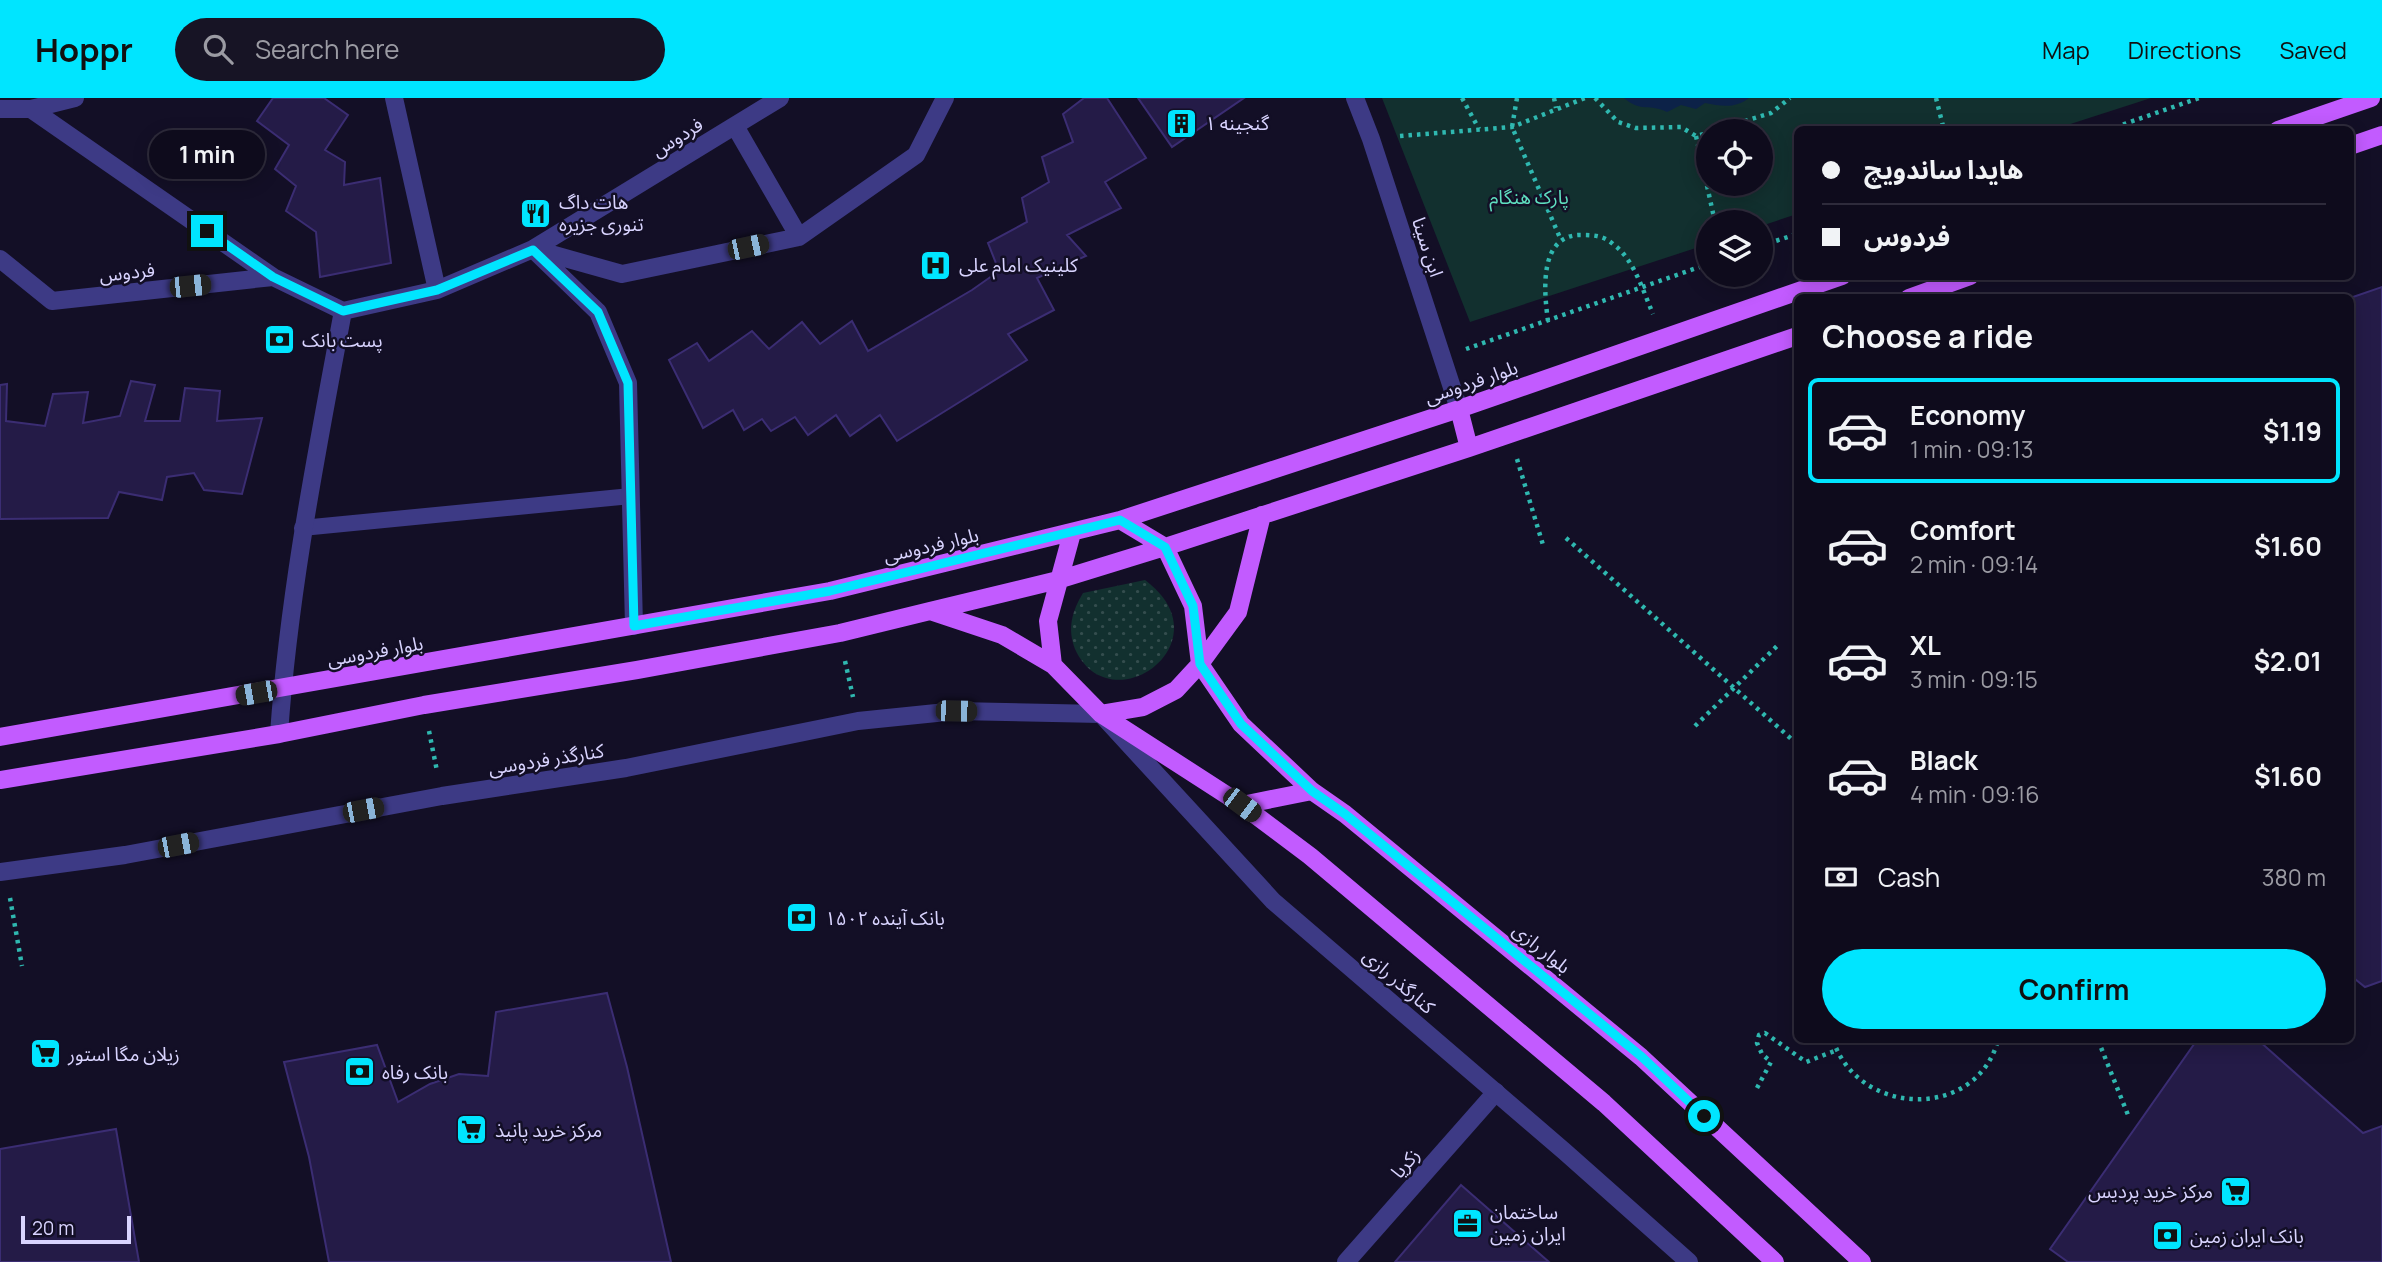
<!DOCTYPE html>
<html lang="en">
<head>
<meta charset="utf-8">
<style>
  :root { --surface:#0e0b1c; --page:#171425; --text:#f1f3f6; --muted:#9b9ba3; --line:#2e2b3b; --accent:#00e5ff }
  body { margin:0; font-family:Manrope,"Noto Sans Arabic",sans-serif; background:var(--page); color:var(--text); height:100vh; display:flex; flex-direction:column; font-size:26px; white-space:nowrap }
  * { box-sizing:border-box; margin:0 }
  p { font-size:23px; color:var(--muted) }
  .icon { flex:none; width:38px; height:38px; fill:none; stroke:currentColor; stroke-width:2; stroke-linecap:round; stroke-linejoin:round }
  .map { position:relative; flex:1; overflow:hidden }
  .side { position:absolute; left:1794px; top:196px; width:560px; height:749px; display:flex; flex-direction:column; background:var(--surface); border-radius:10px; box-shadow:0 4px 18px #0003,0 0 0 2px var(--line) }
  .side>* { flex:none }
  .guide { position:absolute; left:1794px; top:28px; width:560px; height:154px; border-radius:10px; box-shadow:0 4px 18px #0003,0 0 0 2px var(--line); display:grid; align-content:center; height:154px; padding:0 28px; background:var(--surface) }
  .fabs { position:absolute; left:1696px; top:21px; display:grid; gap:14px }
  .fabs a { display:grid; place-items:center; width:77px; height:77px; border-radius:50%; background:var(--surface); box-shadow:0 4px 18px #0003,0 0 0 2px var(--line); font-size:35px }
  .scale { position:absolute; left:21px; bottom:18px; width:110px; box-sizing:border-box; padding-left:7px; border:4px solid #d9d4ff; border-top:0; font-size:19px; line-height:24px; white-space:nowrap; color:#d9d4ff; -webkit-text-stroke:5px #130f26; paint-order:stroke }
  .end { position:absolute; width:32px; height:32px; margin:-16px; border:9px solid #00e5ff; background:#111; box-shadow:0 0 0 4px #111 }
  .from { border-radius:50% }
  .bubble { position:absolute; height:49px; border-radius:24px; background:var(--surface); box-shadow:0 4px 18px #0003,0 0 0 2px var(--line); font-size:23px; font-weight:700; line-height:49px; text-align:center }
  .car { position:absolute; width:21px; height:42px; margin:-21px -10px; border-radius:9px; box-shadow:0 0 5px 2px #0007; background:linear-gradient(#222 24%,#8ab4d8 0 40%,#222 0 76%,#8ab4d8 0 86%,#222 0) }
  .guide b { display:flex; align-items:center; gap:24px; height:66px; font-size:26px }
  .guide b+b { border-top:2px solid var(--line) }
  .guide i { width:18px; height:18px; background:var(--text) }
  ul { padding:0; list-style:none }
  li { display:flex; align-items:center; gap:21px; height:105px; margin:0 14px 10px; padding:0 14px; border:4px solid transparent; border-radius:10px }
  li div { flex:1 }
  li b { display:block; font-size:26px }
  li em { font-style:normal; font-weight:700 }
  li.current { border-color:var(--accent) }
  li>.icon { width:63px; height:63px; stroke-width:1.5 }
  h2 { padding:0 28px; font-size:32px; line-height:84px }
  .pay { display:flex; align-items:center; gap:18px; height:77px; padding:0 28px; font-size:26px }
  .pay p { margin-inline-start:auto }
  .action { display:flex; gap:14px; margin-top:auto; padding:14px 28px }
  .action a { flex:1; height:80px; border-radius:42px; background:var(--accent); color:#111; font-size:28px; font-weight:700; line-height:80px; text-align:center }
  header { display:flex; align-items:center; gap:42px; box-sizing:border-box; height:98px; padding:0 35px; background:var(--accent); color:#111 }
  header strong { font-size:33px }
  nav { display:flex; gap:38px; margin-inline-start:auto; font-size:24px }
  .search { width:490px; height:63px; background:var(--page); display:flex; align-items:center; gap:18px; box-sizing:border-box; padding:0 24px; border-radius:38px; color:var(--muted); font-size:26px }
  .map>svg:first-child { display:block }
  .grass { fill:url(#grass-dots) }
  .green { fill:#12302f; fill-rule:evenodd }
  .water { fill:#0c2248 }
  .building { fill:#241b47; stroke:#3b2d73; stroke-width:2 }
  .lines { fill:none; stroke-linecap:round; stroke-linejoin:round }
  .path { stroke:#2fb8b0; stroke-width:4.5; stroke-dasharray:3.5 5; stroke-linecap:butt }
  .service { stroke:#3d3a85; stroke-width:16 }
  .minor { stroke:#3d3a85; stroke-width:18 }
  .tertiary { stroke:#3d3a85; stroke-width:18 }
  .primary { stroke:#c25bff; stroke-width:18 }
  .route { stroke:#00e5ff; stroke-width:9 }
  .labels { text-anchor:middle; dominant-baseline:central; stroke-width:5; stroke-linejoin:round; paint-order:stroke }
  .poi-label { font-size:19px; fill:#d9d4ff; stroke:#130f26; text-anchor:start }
  .street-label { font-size:19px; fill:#d9d4ff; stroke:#130f26 }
  .park-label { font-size:19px; fill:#5fe0c0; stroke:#130f26 }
</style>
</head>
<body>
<header>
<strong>Hoppr</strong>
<div class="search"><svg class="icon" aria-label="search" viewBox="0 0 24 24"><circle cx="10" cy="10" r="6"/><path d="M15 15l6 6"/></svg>Search here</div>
<nav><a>Map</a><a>Directions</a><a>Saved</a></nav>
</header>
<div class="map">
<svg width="2382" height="1164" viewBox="0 0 2382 1164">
  <defs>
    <pattern id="grass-dots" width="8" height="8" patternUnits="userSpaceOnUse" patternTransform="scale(1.75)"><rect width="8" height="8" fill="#12302f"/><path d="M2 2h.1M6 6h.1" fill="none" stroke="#344d4e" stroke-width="1.8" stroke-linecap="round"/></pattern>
  </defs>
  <rect width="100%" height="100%" fill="#130f26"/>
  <path class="grass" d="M1145,482C1228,544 1110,628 1075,551C1067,531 1072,513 1083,495Z"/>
  <path class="green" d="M1382,0H2151L2055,31L1797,32V116L1761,128L1760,124H1708V146L1470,224ZM1708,33H1760V86H1708Z"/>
  <path class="water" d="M1624,0H1749C1735,11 1721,8 1705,5L1696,11L1681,7L1667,14C1650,5 1641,15 1624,0Z"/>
  <path class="building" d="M273,0H324L348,17L325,52L345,64L344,87L380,80L391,165L320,179L316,134L286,113L296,88L275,71L289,47L257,23Z
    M1084,0H1107L1146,60L1105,84L1121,110L1067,137L1086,158L1037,180L1054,212L1008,236L1027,262L897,343L880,317L850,338L836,317L808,337L795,319L771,333L762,321L744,332L733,312L703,330L669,262L697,245L709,263L752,233L769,251L802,224L820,246L852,223L868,253L972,192L999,173L988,145L1027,124L1022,100L1049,84L1042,59L1073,44L1063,16Z
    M1138,0H1244L1172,49Z
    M2382,189V883L2365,889L2350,877V200Z
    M131,283L155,287L145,323H180L185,290L220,293L217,323L262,320L242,396L204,392L194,375L167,379L162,402L119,394L108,420L0,421V287L7,286L6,323L45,328L53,296L88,294L83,325L120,318Z
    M607,895L627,969L671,1164H329L309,1059L284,964L377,947L398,1004L430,986L459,976L488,978L496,914Z
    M2197,942H2258L2363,1035L2382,1028V1164H2068L2050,1151Z
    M116,1031L139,1164H0V1051Z
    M1461,1087L1549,1164H1395Z"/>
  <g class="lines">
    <path class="path" d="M1462,0L1479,31
      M1517,0L1512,29L1561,142
      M1554,0L1556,10
      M1595,0L1618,24L1636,30L1681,29L1696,38L1708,35
      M1936,0L1944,32
      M2107,32L2199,0
      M1712,33L1771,15L1790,0
      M1400,38L1512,29L1585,0
      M1696,38L1715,124
      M1760,148L1797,136
      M1548,223C1544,194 1538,135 1583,137C1594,137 1604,138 1613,146C1634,161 1643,193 1653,216
      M1466,251L1708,166
      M1517,361L1543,447
      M1566,440L1797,646
      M845,563L853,599
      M1695,628L1777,548
      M429,633L437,673
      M10,800L22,868
      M1833,942C1859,1020 1977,1022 1998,942
      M2098,942L2128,1017
      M1757,990L1771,964L1762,956L1757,945L1759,937L1765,935L1806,964L1837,952"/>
    <path class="service" d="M302,430L631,398"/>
    <path class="minor" d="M394,0L437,192
      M0,11H31L273,179L343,213L437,192L533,151L780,0
      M31,11L75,0
      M735,28L799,139
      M533,151L622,176L799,139L916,57L945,0
      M536,154L598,214L628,285L634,528
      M0,161L52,203L273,179
      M279,636C289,493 317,353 343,213
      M1346,1164L1496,994"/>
    <path class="tertiary" d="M1355,0L1371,41L1459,311
      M0,774L125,757L442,698L626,670L858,623L956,613L1101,616L1273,803L1564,1053L1689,1164"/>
    <path class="primary" d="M2278,32L2371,0
      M2350,48L2382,37
      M1909,200L1970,178
      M1459,311L1469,350
      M1120,422L1165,449L1193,508L1200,566L1241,626L1312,693L1345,716L1641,959L1862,1164
      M930,513L1002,537L1053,567L1101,616L1242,707L1310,758L1604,1005L1775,1164
      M1053,567L1048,523L1072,435
      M1101,616L1143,609L1176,592L1200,566L1238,514L1262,417
      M0,639L830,493L1120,422L1459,311L1842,178
      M0,682L279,636L424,607L637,572L840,535L930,513L1058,482L1165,449L1469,350L1797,238
      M1242,707L1312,693"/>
  </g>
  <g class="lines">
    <path class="route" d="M207,133L273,179L343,213L437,192L533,152L598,214L628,285L634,528L830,493L1120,422L1165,449L1193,508L1200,566L1241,626L1312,693L1345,716L1642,959L1704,1018"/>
  </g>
  <defs>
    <symbol id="building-square" viewBox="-11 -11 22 22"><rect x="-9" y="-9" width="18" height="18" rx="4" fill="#00e5ff" stroke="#130f26"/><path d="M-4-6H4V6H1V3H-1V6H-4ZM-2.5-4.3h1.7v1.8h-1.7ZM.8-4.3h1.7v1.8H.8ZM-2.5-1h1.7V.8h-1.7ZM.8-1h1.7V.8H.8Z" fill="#111"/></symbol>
    <symbol id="restaurant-square" viewBox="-11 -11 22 22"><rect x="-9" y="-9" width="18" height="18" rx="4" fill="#00e5ff" stroke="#130f26"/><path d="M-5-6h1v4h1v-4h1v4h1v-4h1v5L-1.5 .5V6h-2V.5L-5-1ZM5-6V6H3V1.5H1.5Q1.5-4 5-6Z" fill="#111"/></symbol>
    <symbol id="hospital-square" viewBox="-11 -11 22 22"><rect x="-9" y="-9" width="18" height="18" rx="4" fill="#00e5ff" stroke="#130f26"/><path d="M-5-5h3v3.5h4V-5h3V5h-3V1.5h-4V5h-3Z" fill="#111"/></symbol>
    <symbol id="bank-square" viewBox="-11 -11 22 22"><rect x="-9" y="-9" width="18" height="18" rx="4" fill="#00e5ff" stroke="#130f26"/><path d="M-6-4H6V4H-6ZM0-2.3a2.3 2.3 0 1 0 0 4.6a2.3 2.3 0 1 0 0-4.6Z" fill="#111"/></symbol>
    <symbol id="supermarket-square" viewBox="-11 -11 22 22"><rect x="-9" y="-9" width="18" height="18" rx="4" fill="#00e5ff" stroke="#130f26"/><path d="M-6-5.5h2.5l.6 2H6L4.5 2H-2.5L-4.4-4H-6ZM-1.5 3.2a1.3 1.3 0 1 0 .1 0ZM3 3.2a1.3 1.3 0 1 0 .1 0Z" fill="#111"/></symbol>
    <symbol id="office-square" viewBox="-11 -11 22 22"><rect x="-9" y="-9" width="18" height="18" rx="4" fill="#00e5ff" stroke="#130f26"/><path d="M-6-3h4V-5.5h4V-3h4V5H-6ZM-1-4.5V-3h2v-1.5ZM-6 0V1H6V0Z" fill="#111"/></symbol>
  </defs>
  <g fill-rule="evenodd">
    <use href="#building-square" x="1164" y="8" width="35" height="35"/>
    <use href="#restaurant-square" x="518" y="98" width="35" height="35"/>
    <use href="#hospital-square" x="918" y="150" width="35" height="35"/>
    <use href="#bank-square" x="262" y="224" width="35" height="35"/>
    <use href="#bank-square" x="784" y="802" width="35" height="35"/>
    <use href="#supermarket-square" x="28" y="938" width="35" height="35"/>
    <use href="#bank-square" x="342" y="956" width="35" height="35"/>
    <use href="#supermarket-square" x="454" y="1014" width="35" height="35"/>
    <use href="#supermarket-square" x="2218" y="1076" width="35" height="35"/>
    <use href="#office-square" x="1450" y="1108" width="35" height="35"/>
    <use href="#bank-square" x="2150" y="1120" width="35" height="35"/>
  </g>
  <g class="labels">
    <g class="poi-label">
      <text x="1205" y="25">گنجینه ۱</text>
      <text x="559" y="104">هات داگ<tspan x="559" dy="22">تنورى جزيره</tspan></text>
      <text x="959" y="167">کلینیک امام علی</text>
      <text x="302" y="242">پست بانک</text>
      <text x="825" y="820">بانک آینده ۱۵۰۲</text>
      <text x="68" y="956">زیلان مگا استور</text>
      <text x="382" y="974">بانک رفاه</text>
      <text x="495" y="1032">مرکز خرید پانیذ</text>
      <text x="2213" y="1093" text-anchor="end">مرکز خرید پردیس</text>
      <text x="1490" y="1114">ساختمان<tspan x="1490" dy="22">ایران زمین</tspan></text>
      <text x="2190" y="1138">بانک ایران زمین</text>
    </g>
    <g class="street-label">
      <text transform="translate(677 39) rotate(-32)">فردوس</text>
      <text transform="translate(1428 149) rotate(72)">ابن سینا</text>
      <text transform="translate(127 174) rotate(-6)">فردوس</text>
      <text transform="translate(1471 284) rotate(-19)">بلوار فردوسی</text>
      <text transform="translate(931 447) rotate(-13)">بلوار فردوسی</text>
      <text transform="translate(375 553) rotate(-10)">بلوار فردوسی</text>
      <text transform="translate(546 661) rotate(-9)">کنارگذر فردوسی</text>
      <text transform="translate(1542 850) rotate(39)">بلوار رازی</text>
      <text transform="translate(1399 883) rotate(41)">کنارگذر رازی</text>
      <text transform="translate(1405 1065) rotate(-49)">زکریا</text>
    </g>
    <g class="park-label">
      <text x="1529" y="99">پارک هنگام</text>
    </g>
  </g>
</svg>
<div class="fabs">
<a><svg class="icon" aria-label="locate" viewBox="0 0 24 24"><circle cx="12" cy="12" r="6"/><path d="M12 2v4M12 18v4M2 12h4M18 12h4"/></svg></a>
<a><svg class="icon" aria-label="layers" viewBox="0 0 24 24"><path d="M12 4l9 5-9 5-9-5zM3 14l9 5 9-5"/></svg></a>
</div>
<div class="scale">20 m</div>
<i class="end from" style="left:1704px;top:1018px"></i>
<i class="end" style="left:207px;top:133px"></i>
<div class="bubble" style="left:149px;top:32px;width:116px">1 min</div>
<i class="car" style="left:748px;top:149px;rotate:78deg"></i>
<i class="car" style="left:190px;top:188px;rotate:84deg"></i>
<i class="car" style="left:256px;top:595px;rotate:260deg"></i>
<i class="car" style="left:956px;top:613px;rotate:91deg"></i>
<i class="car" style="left:1242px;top:707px;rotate:127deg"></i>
<i class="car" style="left:363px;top:712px;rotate:79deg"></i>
<i class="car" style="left:178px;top:747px;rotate:79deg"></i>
<div class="guide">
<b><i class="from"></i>هایدا ساندویچ</b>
<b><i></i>فردوس</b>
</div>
<section class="side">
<h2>Choose a ride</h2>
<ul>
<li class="current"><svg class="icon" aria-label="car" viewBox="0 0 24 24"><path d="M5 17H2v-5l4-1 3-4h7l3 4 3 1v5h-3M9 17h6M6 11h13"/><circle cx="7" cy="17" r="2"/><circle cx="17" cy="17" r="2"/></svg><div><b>Economy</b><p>1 min · 09:13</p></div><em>$1.19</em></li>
<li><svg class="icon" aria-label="car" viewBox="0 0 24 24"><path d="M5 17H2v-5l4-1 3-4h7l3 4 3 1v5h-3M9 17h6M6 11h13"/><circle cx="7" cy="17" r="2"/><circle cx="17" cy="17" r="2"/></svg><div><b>Comfort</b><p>2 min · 09:14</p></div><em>$1.60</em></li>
<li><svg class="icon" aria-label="car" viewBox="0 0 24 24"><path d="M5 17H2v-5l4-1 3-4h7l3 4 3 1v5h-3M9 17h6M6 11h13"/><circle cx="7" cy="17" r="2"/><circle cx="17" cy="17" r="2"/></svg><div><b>XL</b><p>3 min · 09:15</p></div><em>$2.01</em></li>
<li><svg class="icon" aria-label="car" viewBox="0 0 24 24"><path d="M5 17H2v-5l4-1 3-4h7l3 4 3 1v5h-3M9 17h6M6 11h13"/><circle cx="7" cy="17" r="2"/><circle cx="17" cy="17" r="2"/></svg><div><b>Black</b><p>4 min · 09:16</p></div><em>$1.60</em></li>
</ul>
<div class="pay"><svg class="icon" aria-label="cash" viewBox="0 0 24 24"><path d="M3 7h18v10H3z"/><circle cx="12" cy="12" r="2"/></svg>Cash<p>380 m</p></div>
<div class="action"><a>Confirm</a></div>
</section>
</div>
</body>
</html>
